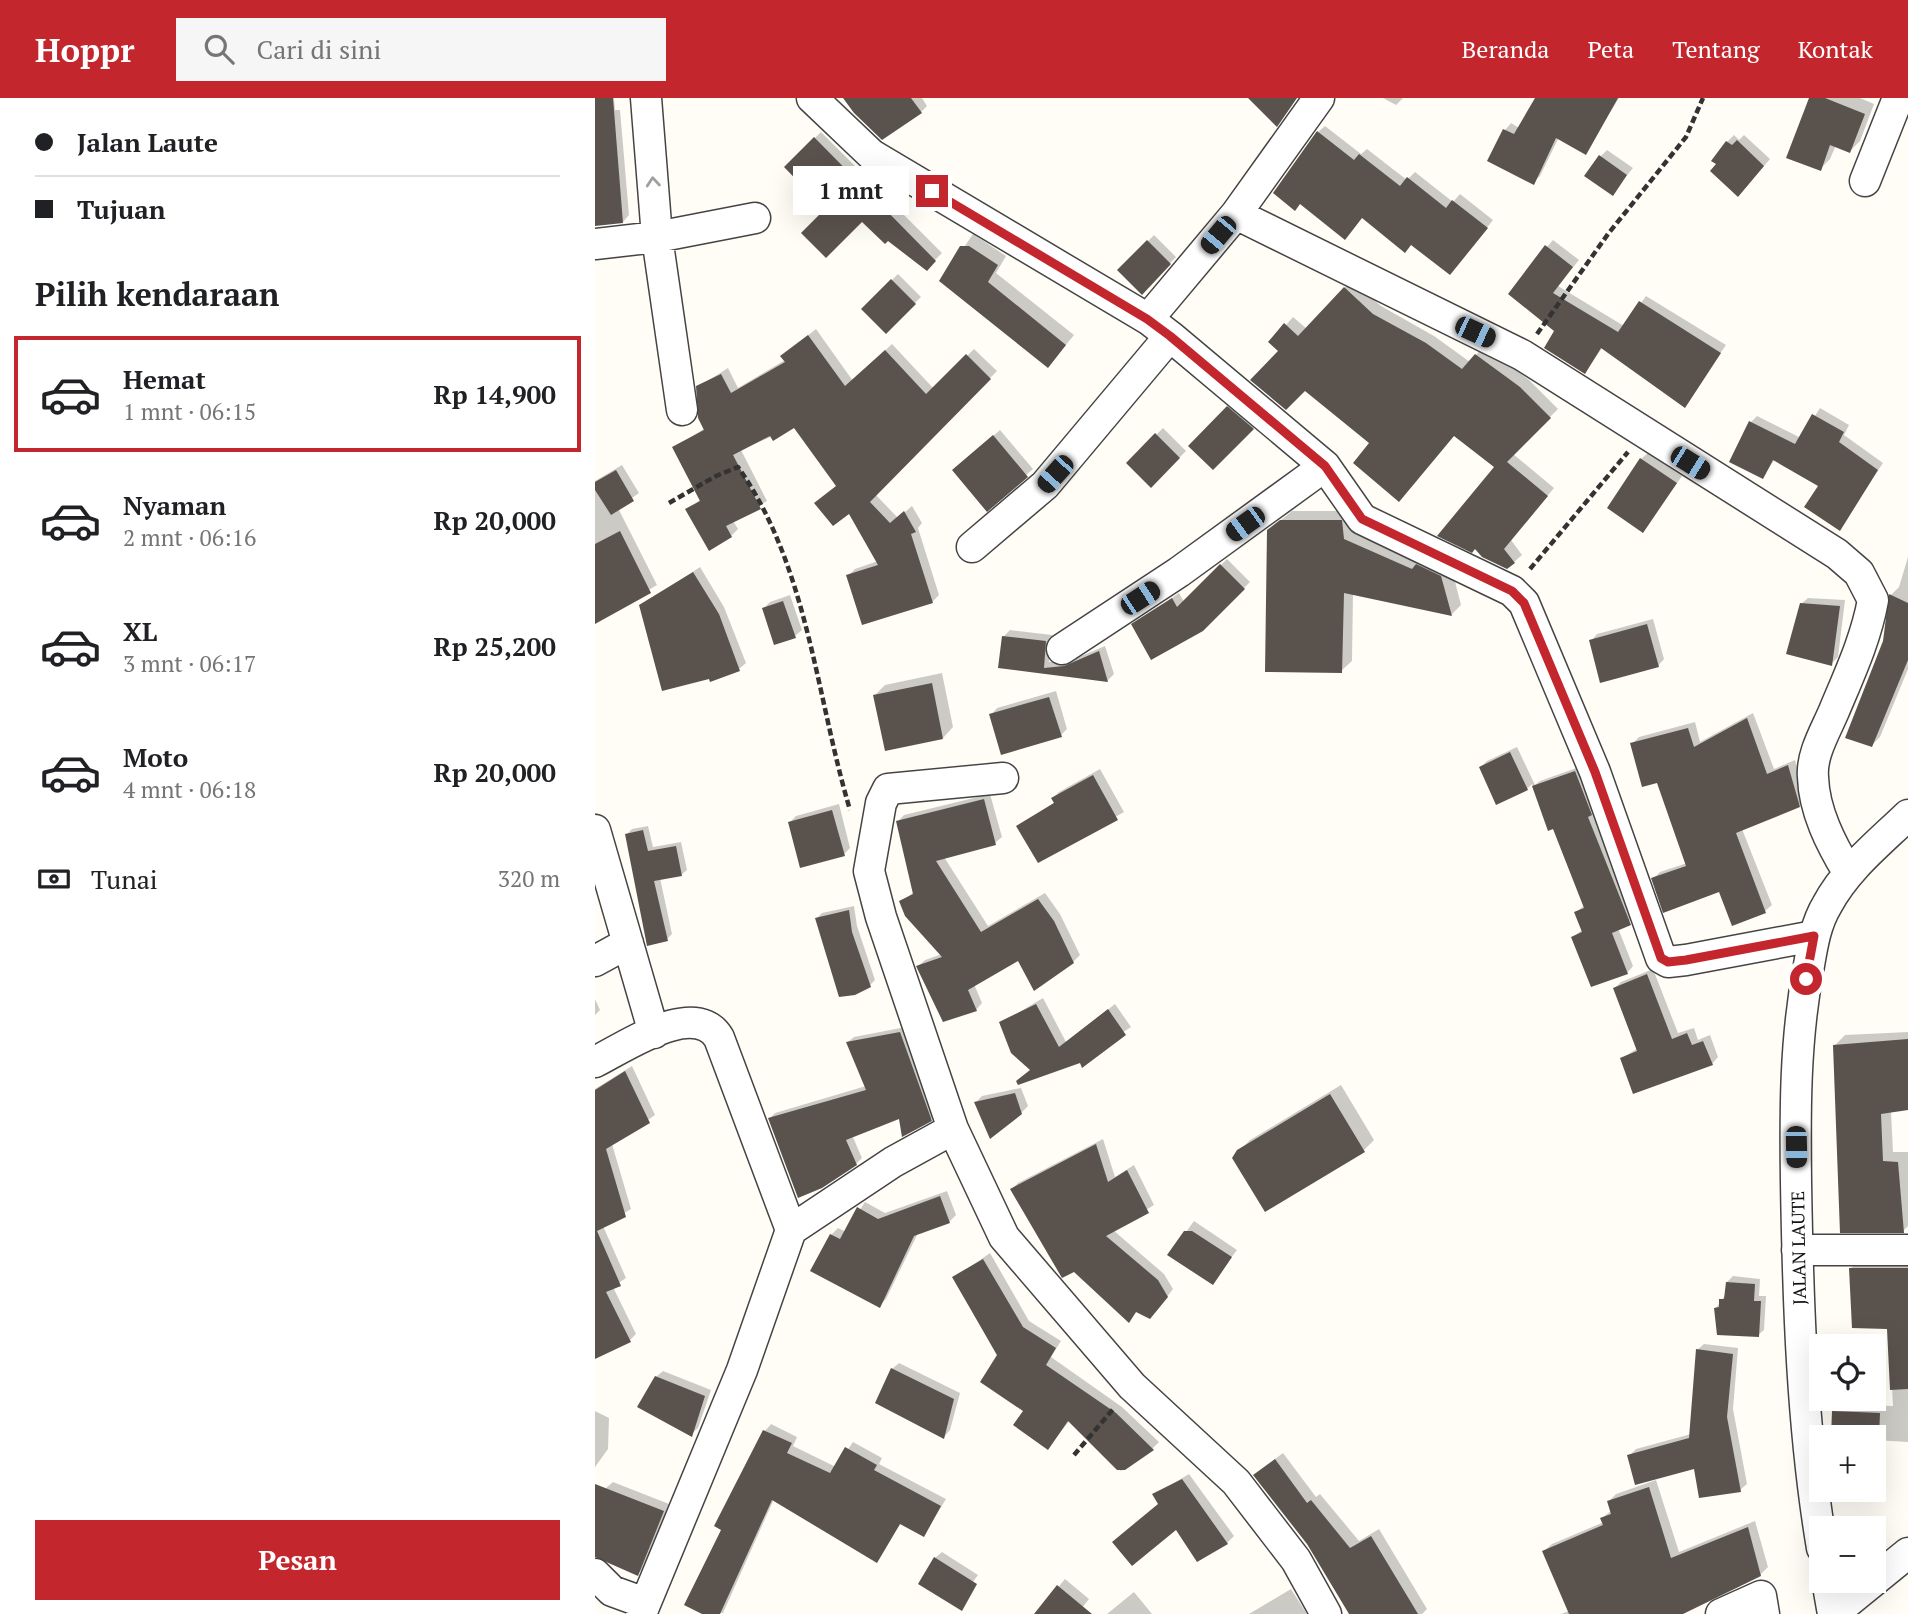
<!DOCTYPE html>
<html lang="id">
<head>
<meta charset="utf-8">
<style>
  :root { --surface:#fff; --page:#f6f6f6; --text:#202124; --muted:#757577; --line:#e0e0e0; --accent:#c4262e }
  body { margin:0; font-family:"PT Serif",serif; background:var(--page); color:var(--text); height:100vh; display:flex; flex-direction:column; font-size:26px; white-space:nowrap }
  * { box-sizing:border-box; margin:0 }
  p { font-size:23px; color:var(--muted) }
  .icon { flex:none; width:38px; height:38px; fill:none; stroke:currentColor; stroke-width:2; stroke-linecap:round; stroke-linejoin:round }
  .map { position:relative; flex:1; overflow:hidden }
  .drawer { display:flex; flex-direction:column; background:var(--surface); width:595px }
  .drawer>* { flex:none }
  .top-card { display:grid; align-content:center; height:154px; padding:0 35px; background:var(--surface) }
  .fabs { position:absolute; left:1214px; top:1236px; display:grid; gap:14px }
  .fabs a { display:grid; place-items:center; width:77px; height:77px; border-radius:0px; background:var(--surface); box-shadow:0 7px 28px #0002; font-size:35px }
  .end { position:absolute; width:32px; height:32px; margin:-16px; border:9px solid #c4262e; background:#fff; box-shadow:0 0 0 4px #fff }
  .from { border-radius:50% }
  .bubble { position:absolute; height:49px; border-radius:0px; background:var(--surface); box-shadow:0 7px 28px #0002; font-size:23px; font-weight:700; line-height:49px; text-align:center }
  .car { position:absolute; width:21px; height:42px; margin:-21px -10px; border-radius:9px; box-shadow:0 0 5px 2px #0007; background:linear-gradient(#222 24%,#8ab4d8 0 40%,#222 0 76%,#8ab4d8 0 86%,#222 0) }
  .top-card b { display:flex; align-items:center; gap:24px; height:66px; font-size:26px }
  .top-card b+b { border-top:2px solid var(--line) }
  .top-card i { width:18px; height:18px; background:var(--text) }
  ul { padding:0; list-style:none }
  li { display:flex; align-items:center; gap:21px; height:116px; margin:0 14px 10px; padding:0 21px; border:4px solid transparent; border-radius:0px }
  li div { flex:1 }
  li b { display:block; font-size:26px }
  li em { font-style:normal; font-weight:700 }
  li.active { border-color:var(--accent) }
  li>.icon { width:63px; height:63px; stroke-width:1.5 }
  h2 { padding:0 35px; font-size:32px; line-height:84px }
  .pay { display:flex; align-items:center; gap:18px; height:77px; padding:0 35px; font-size:26px }
  .pay p { margin-inline-start:auto }
  .action { display:flex; gap:14px; margin-top:auto; padding:14px 35px }
  .action a { flex:1; height:80px; border-radius:0px; background:var(--accent); color:#fff; font-size:28px; font-weight:700; line-height:80px; text-align:center }
  header { display:flex; align-items:center; gap:42px; box-sizing:border-box; height:98px; padding:0 35px; background:var(--accent); color:#fff }
  header strong { font-size:33px }
  nav { display:flex; gap:38px; margin-inline-start:auto; font-size:24px }
  .search { width:490px; height:63px; background:var(--page); display:flex; align-items:center; gap:18px; box-sizing:border-box; padding:0 24px; border-radius:0px; color:var(--muted); font-size:26px }
  main { display:flex; flex:1; min-height:0 }
  .map>svg:first-child { display:block }
  .shadow { fill:#0003 }
  .building { fill:#5a524d }
  .lines { fill:none; stroke-linecap:round; stroke-linejoin:round }
  .minor-casing { stroke:#444; stroke-width:33 }
  .path { stroke:#333; stroke-width:4.5; stroke-dasharray:7 3.5; stroke-linecap:butt }
  .minor { stroke:#fff; stroke-width:30 }
  .oneway { stroke:#a0a0a0 }
  .route { stroke:#c4262e; stroke-width:9 }
  .labels { text-anchor:middle; dominant-baseline:central; stroke-width:7; stroke-linejoin:round; paint-order:stroke }
  .street-label { font-size:18px; fill:#111; stroke:#fff }
</style>
</head>
<body>
<header>
<strong>Hoppr</strong>
<div class="search"><svg class="icon" aria-label="search" viewBox="0 0 24 24"><circle cx="10" cy="10" r="6"/><path d="M15 15l6 6"/></svg>Cari di sini</div>
<nav><a>Beranda</a><a>Peta</a><a>Tentang</a><a>Kontak</a></nav>
</header>
<main>
<section class="drawer">
<div class="top-card">
<b><i class="from"></i>Jalan Laute</b>
<b><i></i>Tujuan</b>
</div>
<h2>Pilih kendaraan</h2>
<ul>
<li class="active"><svg class="icon" aria-label="car" viewBox="0 0 24 24"><path d="M5 17H2v-5l4-1 3-4h7l3 4 3 1v5h-3M9 17h6M6 11h13"/><circle cx="7" cy="17" r="2"/><circle cx="17" cy="17" r="2"/></svg><div><b>Hemat</b><p>1 mnt · 06:15</p></div><em>Rp 14,900</em></li>
<li><svg class="icon" aria-label="car" viewBox="0 0 24 24"><path d="M5 17H2v-5l4-1 3-4h7l3 4 3 1v5h-3M9 17h6M6 11h13"/><circle cx="7" cy="17" r="2"/><circle cx="17" cy="17" r="2"/></svg><div><b>Nyaman</b><p>2 mnt · 06:16</p></div><em>Rp 20,000</em></li>
<li><svg class="icon" aria-label="car" viewBox="0 0 24 24"><path d="M5 17H2v-5l4-1 3-4h7l3 4 3 1v5h-3M9 17h6M6 11h13"/><circle cx="7" cy="17" r="2"/><circle cx="17" cy="17" r="2"/></svg><div><b>XL</b><p>3 mnt · 06:17</p></div><em>Rp 25,200</em></li>
<li><svg class="icon" aria-label="car" viewBox="0 0 24 24"><path d="M5 17H2v-5l4-1 3-4h7l3 4 3 1v5h-3M9 17h6M6 11h13"/><circle cx="7" cy="17" r="2"/><circle cx="17" cy="17" r="2"/></svg><div><b>Moto</b><p>4 mnt · 06:18</p></div><em>Rp 20,000</em></li>
</ul>
<div class="pay"><svg class="icon" aria-label="cash" viewBox="0 0 24 24"><path d="M3 7h18v10H3z"/><circle cx="12" cy="12" r="2"/></svg>Tunai<p>320 m</p></div>
<div class="action"><a>Pesan</a></div>
</section>
<div class="map">
<svg width="1313" height="1516" viewBox="0 0 1313 1516">
  <rect width="100%" height="100%" fill="#fffdf5"/>
  <path class="shadow" d="M19,0L20,12H25L34,117L28,124L0,127V1Z
    M250,0H327L332,8L326,14Z
    M788,0H808L801,7Z
    M942,0H1024L990,55L964,39L945,78L938,84L910,32L916,25L924,30Z
    M1216,0H1265L1279,6L1265,43L1255,53L1241,47L1235,61L1225,71Z
    M730,28L766,56L772,51L812,82L820,74L858,104L865,96L898,122L861,169L723,34Z
    M226,34L347,155L331,171L267,122L233,111L191,69Z
    M1139,37L1144,42L1149,37L1175,61L1150,90L1123,66L1132,44Z
    M1012,52L1038,70L1017,96L1006,58Z
    M378,136L411,158L401,175L479,237L461,259L346,183Z
    M559,137L581,159L547,194L525,172Z
    M958,142L984,162L963,188L1029,228L1051,198L1131,247L1089,308L1008,249L990,274L961,232L952,149Z
    M303,176L326,199L291,234L268,211Z
    M757,182L786,208L839,238L875,264L888,249L933,281L963,311L918,356L959,390L916,442L927,457L919,464L888,458L901,369L860,336L777,345L686,253L691,227L698,219L712,231Z
    M221,231L258,283L297,246L339,291L379,251L402,273L280,396L303,420L317,408L327,425L323,430L344,497L337,504L253,478L260,471L283,463L243,387L200,328L146,352L172,403L138,423L143,431L136,438L93,412L106,401L79,350L110,330L103,289L133,270L143,290L190,262L187,258Z
    M639,303L664,324L618,370L595,348Z
    M1225,310L1254,327L1249,337L1288,365L1244,431L1225,388L1180,361L1168,379L1156,324L1162,318L1206,340Z
    M568,330L591,353L556,388L533,365Z
    M405,332L438,371L392,411L365,366Z
    M1053,355L1087,378L1048,433L1046,361Z
    M27,367L44,395L23,410L62,487L0,524V383Z
    M697,413H756L856,468L866,507L857,516L758,495L757,563L746,573L673,433Z
    M1313,459V571L1285,639L1277,647L1296,497L1304,489Z
    M632,461L655,484L607,532L538,527L584,495L589,504Z
    M105,469L129,509L151,565L144,571L46,508Z
    M195,497L207,532L200,538L169,510L175,504Z
    M1213,500L1250,502L1243,559L1236,566L1206,506Z
    M1058,521L1069,561L1063,568L996,543L1002,536Z
    M415,532L457,537L454,564L477,562L510,548L519,576L512,583L405,569L408,539Z
    M347,575L358,629L348,640L280,597L290,587Z
    M461,593L472,631L466,637L396,617L402,610Z
    M1158,615L1179,671L1200,662L1210,701L1204,708L1147,731L1177,807L1170,813L1138,826L1125,792L1058,781L1065,774L1092,765L1063,683L1037,646L1044,639L1100,624L1105,644Z
    M922,649L940,687L945,683L987,668L1041,819L1023,830L1038,868L1032,875L978,839L988,831L981,814L990,807L959,729L954,731L937,686L932,691L886,669L892,663Z
    M505,671L529,714L444,763L423,728L460,704L458,700L464,694Z
    M395,696L407,739L400,745L349,759L393,828L450,795L465,816L485,857L478,864L424,860L379,886L387,905L381,912L323,868L330,862L347,856L306,804L319,794L302,724L309,717Z
    M244,706L255,750L249,756L195,724L201,718Z
    M53,728L58,749L86,744L92,772L86,777L65,780L77,836L72,841L32,736L37,731Z
    M259,808L262,828L280,882L275,887L222,820L227,815Z
    M1058,871L1083,935L1099,930L1103,942L1115,937L1123,959L1117,966L1027,960L1043,950L1020,890L1026,884Z
    M448,900L471,944L520,906L536,929L486,962L437,971L406,925Z
    M0,901L5,912L0,917Z
    M311,929L341,1016L336,1021L305,1019L257,1037L267,1060L261,1066L175,1020L180,1015L271,988L253,944L259,939Z
    M1313,934V1010L1296,1013L1298,1054H1313V1128L1308,1133L1240,947L1250,937Z
    M37,968L60,1017L17,1046L36,1111L8,1128L31,1180L18,1189L41,1236L35,1242L0,1249V991Z
    M746,987L779,1042L769,1052L644,1053L655,1042Z
    M426,990L433,1008L426,1015L381,1004L387,998Z
    M508,1041L520,1079L539,1067L559,1107L518,1132L569,1176L578,1191L562,1212L542,1213L534,1222L479,1171L417,1091L423,1085Z
    M352,1093L361,1117L354,1124L323,1135L291,1201L284,1208L236,1137L243,1130L251,1134L270,1104L290,1115Z
    M599,1123L642,1152L617,1185L575,1156Z
    M395,1155L434,1223L466,1243L456,1259L527,1309L564,1344L558,1350L526,1373L475,1322L453,1350L359,1180Z
    M1264,1162H1313V1344L1279,1342V1339L1238,1314L1246,1306L1298,1308L1294,1230L1256,1170Z
    M1138,1178L1165,1181L1164,1198H1171L1169,1232L1163,1237L1121,1210L1131,1196L1132,1184Z
    M1109,1246L1143,1250L1138,1311L1152,1386L1145,1392L1101,1369L1034,1358L1041,1351L1096,1336L1102,1252Z
    M304,1265L365,1295L355,1332L349,1339L297,1271Z
    M68,1273L116,1292L103,1330L96,1336L61,1279Z
    M0,1313L14,1320L13,1351L0,1369Z
    M176,1326L202,1339L198,1348L241,1369L258,1344L287,1360L284,1366L351,1401L329,1437L306,1425L281,1462L179,1401L128,1515L111,1516L129,1431L170,1333Z
    M688,1355L721,1399L725,1396L764,1443L784,1431L832,1511L827,1516H756L668,1370Z
    M594,1376L639,1438L632,1445L565,1405L559,1397Z
    M1061,1382L1084,1454L1160,1423L1173,1469L1165,1477L1085,1516H966L974,1513L949,1453L957,1446L1009,1424L1007,1420L1017,1412L1014,1403L1021,1396Z
    M18,1384L74,1406L49,1470L42,1476L0,1457V1415L11,1390Z
    M347,1454L383,1477L366,1500L340,1460Z
    M470,1481L494,1501L482,1516H441Z
    M696,1491L712,1516H654Z
    M539,1494L557,1516H512Z"/>
  <path class="building" d="M0,0H18L28,125L0,128Z
    M248,0H316L327,15L287,42L259,15Z
    M653,0H702L682,29Z
    M940,0H1023L991,57L961,40L939,87L892,63L908,31L919,36Z
    M1214,0H1230L1270,16L1255,55L1235,47L1226,73L1191,60Z
    M722,33L759,62L764,56L805,88L812,79L851,110L857,102L893,130L855,177L816,147L810,155L767,120L750,142L705,106L700,113L678,95Z
    M219,39L341,163L332,173L293,143L290,146L267,124L231,160L206,135L230,111L189,69Z
    M1142,42L1169,68L1143,99L1115,73L1121,66L1116,63L1131,43L1137,47Z
    M1004,57L1032,77L1018,98L989,78Z
    M552,142L576,166L547,197L522,172Z
    M950,147L978,169L958,195L1023,234L1044,203L1126,255L1090,310L1006,250L990,276L949,250L959,233L913,196Z
    M365,148H374L403,167L393,184L471,247L453,270L344,183Z
    M296,181L321,206L291,236L266,211Z
    M749,189L778,216L831,245L867,271L880,256L925,289L956,320L912,364L953,398L909,451L920,465L912,471L887,459L880,451L877,455L842,438L899,369L859,338L804,404L758,365L774,345L710,293L691,312L655,282L683,253L673,244L689,225L703,238Z
    M213,237L250,288L290,252L331,296L371,256L396,281L275,404L295,425L309,413L321,434L316,436L338,505L267,527L251,477L283,467L254,416L238,428L219,405L241,388L199,330L178,343L175,338L138,357L166,411L131,428L137,439L114,453L90,411L105,403L77,349L109,332L103,320L101,288L126,276L136,295L190,264L185,258Z
    M632,308L659,331L618,372L593,348Z
    M1217,316L1249,334L1244,344L1283,372L1245,433L1209,409L1223,388L1178,362L1168,381L1134,364L1154,323L1200,346Z
    M560,335L585,360L556,390L531,365Z
    M398,337L433,379L392,414L357,372Z
    M1045,360L1082,385L1048,435L1012,410Z
    M21,372L39,403L16,417L0,392V384Z
    M685,422H747L749,441L817,471L821,466L846,478L857,518L749,495L747,575L670,574L672,432Z
    M25,433L56,495L0,526V446Z
    M625,466L650,491L608,533L556,562L536,526L577,500L582,509Z
    M98,474L124,516L145,573L115,584L114,581L67,593L44,507Z
    M1294,496L1313,505V562L1277,649L1250,640L1288,543Z
    M188,503L201,540L179,547L167,510Z
    M1205,505L1245,508L1237,568L1191,556Z
    M1052,526L1064,569L1005,585L994,542Z
    M407,538L451,543L449,570L469,568L504,553L513,584L403,570Z
    M337,585L348,641L290,653L278,597Z
    M454,599L467,639L406,657L394,616Z
    M1152,620L1172,676L1193,667L1205,709L1141,735L1171,815L1137,828L1124,794L1068,815L1056,780L1091,768L1062,685L1047,689L1035,645L1093,630L1099,649Z
    M915,654L933,692L901,707L884,669Z
    M980,673L997,717L993,719L1036,827L1017,835L1033,876L996,889L976,839L987,834L979,814L989,810L958,731L953,733L937,688Z
    M498,677L523,722L443,765L421,728L459,705L456,700Z
    M389,701L401,747L341,763L386,834L443,801L459,823L479,865L439,893L423,863L373,892L382,913L348,924L321,868L347,859L310,818L304,803L318,796L301,723Z
    M237,712L250,758L205,770L193,724Z
    M48,732L53,753L81,748L87,778L59,783L73,843L52,848L30,736Z
    M254,812L257,834L276,889L260,897L244,899L220,820Z
    M1052,876L1077,941L1092,935L1097,947L1108,943L1118,967L1038,996L1025,960L1042,953L1018,890Z
    M441,906L464,949L513,911L531,937L487,970L485,965L423,987L421,983L435,972L416,955L404,924Z
    M305,934L337,1023L307,1039L304,1021L251,1042L262,1067L227,1090L203,1100L173,1020L271,992L251,944Z
    M1313,941V1012L1286,1016L1288,1063L1303,1064L1309,1135H1245L1238,947Z
    M30,973L55,1025L11,1051L31,1119L2,1133L26,1188L11,1194L36,1244L0,1261V992Z
    M420,995L427,1016L395,1041L379,1004Z
    M735,996L770,1054L670,1114L637,1060L642,1052Z
    M501,1046L513,1084L532,1072L554,1115L511,1138L563,1182L573,1199L555,1221L541,1214L534,1225L479,1174L467,1180L415,1091Z
    M345,1098L355,1125L319,1138L285,1210L215,1173L235,1136L245,1141L262,1109L283,1121Z
    M589,1133H597L637,1159L618,1187L572,1157Z
    M388,1161L428,1229L461,1250L451,1267L521,1315L559,1352L530,1372H522L473,1323L453,1352L418,1327L428,1313L385,1284L402,1257L357,1179Z
    M1254,1170H1313V1291L1295,1292L1292,1231L1257,1230Z
    M1131,1184L1160,1186L1159,1203H1166L1164,1239L1122,1237L1119,1210L1124,1209V1201H1129Z
    M1101,1251L1138,1256L1132,1319L1146,1394L1104,1400L1099,1371L1040,1387L1032,1357L1094,1340Z
    M296,1270L359,1301L349,1341L280,1305Z
    M60,1278L110,1298L97,1339L42,1309Z
    M1237,1313L1285,1315L1284,1339H1236Z
    M168,1332L197,1345L192,1355L235,1375L250,1349L282,1367L279,1372L346,1408L329,1439L305,1426L282,1465L177,1402L125,1516H107L89,1507L126,1432L119,1428Z
    M680,1361L712,1405L716,1402L755,1450L776,1438L823,1516H754L712,1446L658,1377Z
    M587,1381L633,1446L602,1464L581,1432L537,1468L517,1444L563,1406L557,1396Z
    M0,1386L69,1413L43,1478L0,1459Z
    M1054,1389L1076,1460L1153,1429L1166,1478L1088,1516H974L947,1453L1008,1427L1005,1420L1016,1416L1012,1403Z
    M339,1459L382,1486L367,1513L323,1486Z
    M462,1487L497,1516H439Z"/>
  <g class="lines">
    <defs>
      <path id="minor" d="M217,0L277,57L553,221L575,238L730,368L767,421L917,493L929,505L1000,674L1066,860L1073,864L1091,862L1219,838
        M1270,83L1303,0
        M641,116L724,0
        M0,146L62,139L51,0
        M553,221L641,116L927,257L1242,456L1264,475L1278,502C1271,541 1254,577 1239,613C1230,634 1216,657 1218,679C1219,713 1236,746 1253,774
        M87,312L62,139L160,120
        M377,449L450,387L575,238
        M467,551L584,474L730,368
        M0,732L59,935
        M0,863L33,845
        M0,964C30,949 101,900 124,940L196,1132L147,1272L46,1516
        M358,1031L409,1139L537,1288L641,1384L701,1462L731,1516
        M196,1132L298,1064L358,1031L286,819L274,773L286,705L293,691L408,680
        M1202,1152H1313
        M1227,1450C1207,1330 1203,1206 1201,1084C1200,1013 1200,943 1213,873C1217,850 1220,827 1232,807C1251,771 1284,745 1313,717
        M0,1476L17,1493L50,1505
        M1232,1482L1238,1516L1313,1455
        M1126,1516L1166,1498L1169,1516"/>
    </defs>
    <use href="#minor" class="minor-casing"/>
    <path class="path" d="M942,236L1013,136L1091,39L1108,0
      M74,405L121,378L143,369C213,468 221,598 255,712
      M935,471L1033,354
      M479,1357L519,1310"/>
    <use href="#minor" class="minor"/>
  </g>
  <defs><path id="oneway-chevron" d="M-2-3.5L2.5 0L-2 3.5" fill="none" stroke-width="1.6" stroke-linecap="round" stroke-linejoin="round" transform="scale(1.75)"/></defs>
  <use class="oneway" href="#oneway-chevron" transform="translate(58 84) rotate(-95)"/>
  <g class="lines">
    <path class="route" d="M337,93L552,221L575,238L730,368L767,421L917,493L929,505L1000,674L1066,860L1073,864L1091,862L1219,838L1211,881"/>
  </g>
  <g class="labels">
    <g class="street-label">
      <text transform="translate(1203 1150) rotate(-91)">JALAN LAUTE</text>
    </g>
  </g>
</svg>
<div class="fabs">
<a><svg class="icon" aria-label="locate" viewBox="0 0 24 24"><circle cx="12" cy="12" r="6"/><path d="M12 2v4M12 18v4M2 12h4M18 12h4"/></svg></a>
<a>+</a>
<a>−</a>
</div>
<i class="end from" style="left:1211px;top:881px"></i>
<i class="end" style="left:337px;top:93px"></i>
<div class="bubble" style="left:198px;top:68px;width:116px">1 mnt</div>
<i class="car" style="left:623px;top:137px;rotate:220deg"></i>
<i class="car" style="left:880px;top:234px;rotate:115deg"></i>
<i class="car" style="left:1095px;top:365px;rotate:122deg"></i>
<i class="car" style="left:460px;top:376px;rotate:222deg"></i>
<i class="car" style="left:650px;top:426px;rotate:234deg"></i>
<i class="car" style="left:545px;top:500px;rotate:57deg"></i>
<i class="car" style="left:1201px;top:1049px;rotate:179deg"></i>
</div>
</main>
</body>
</html>
